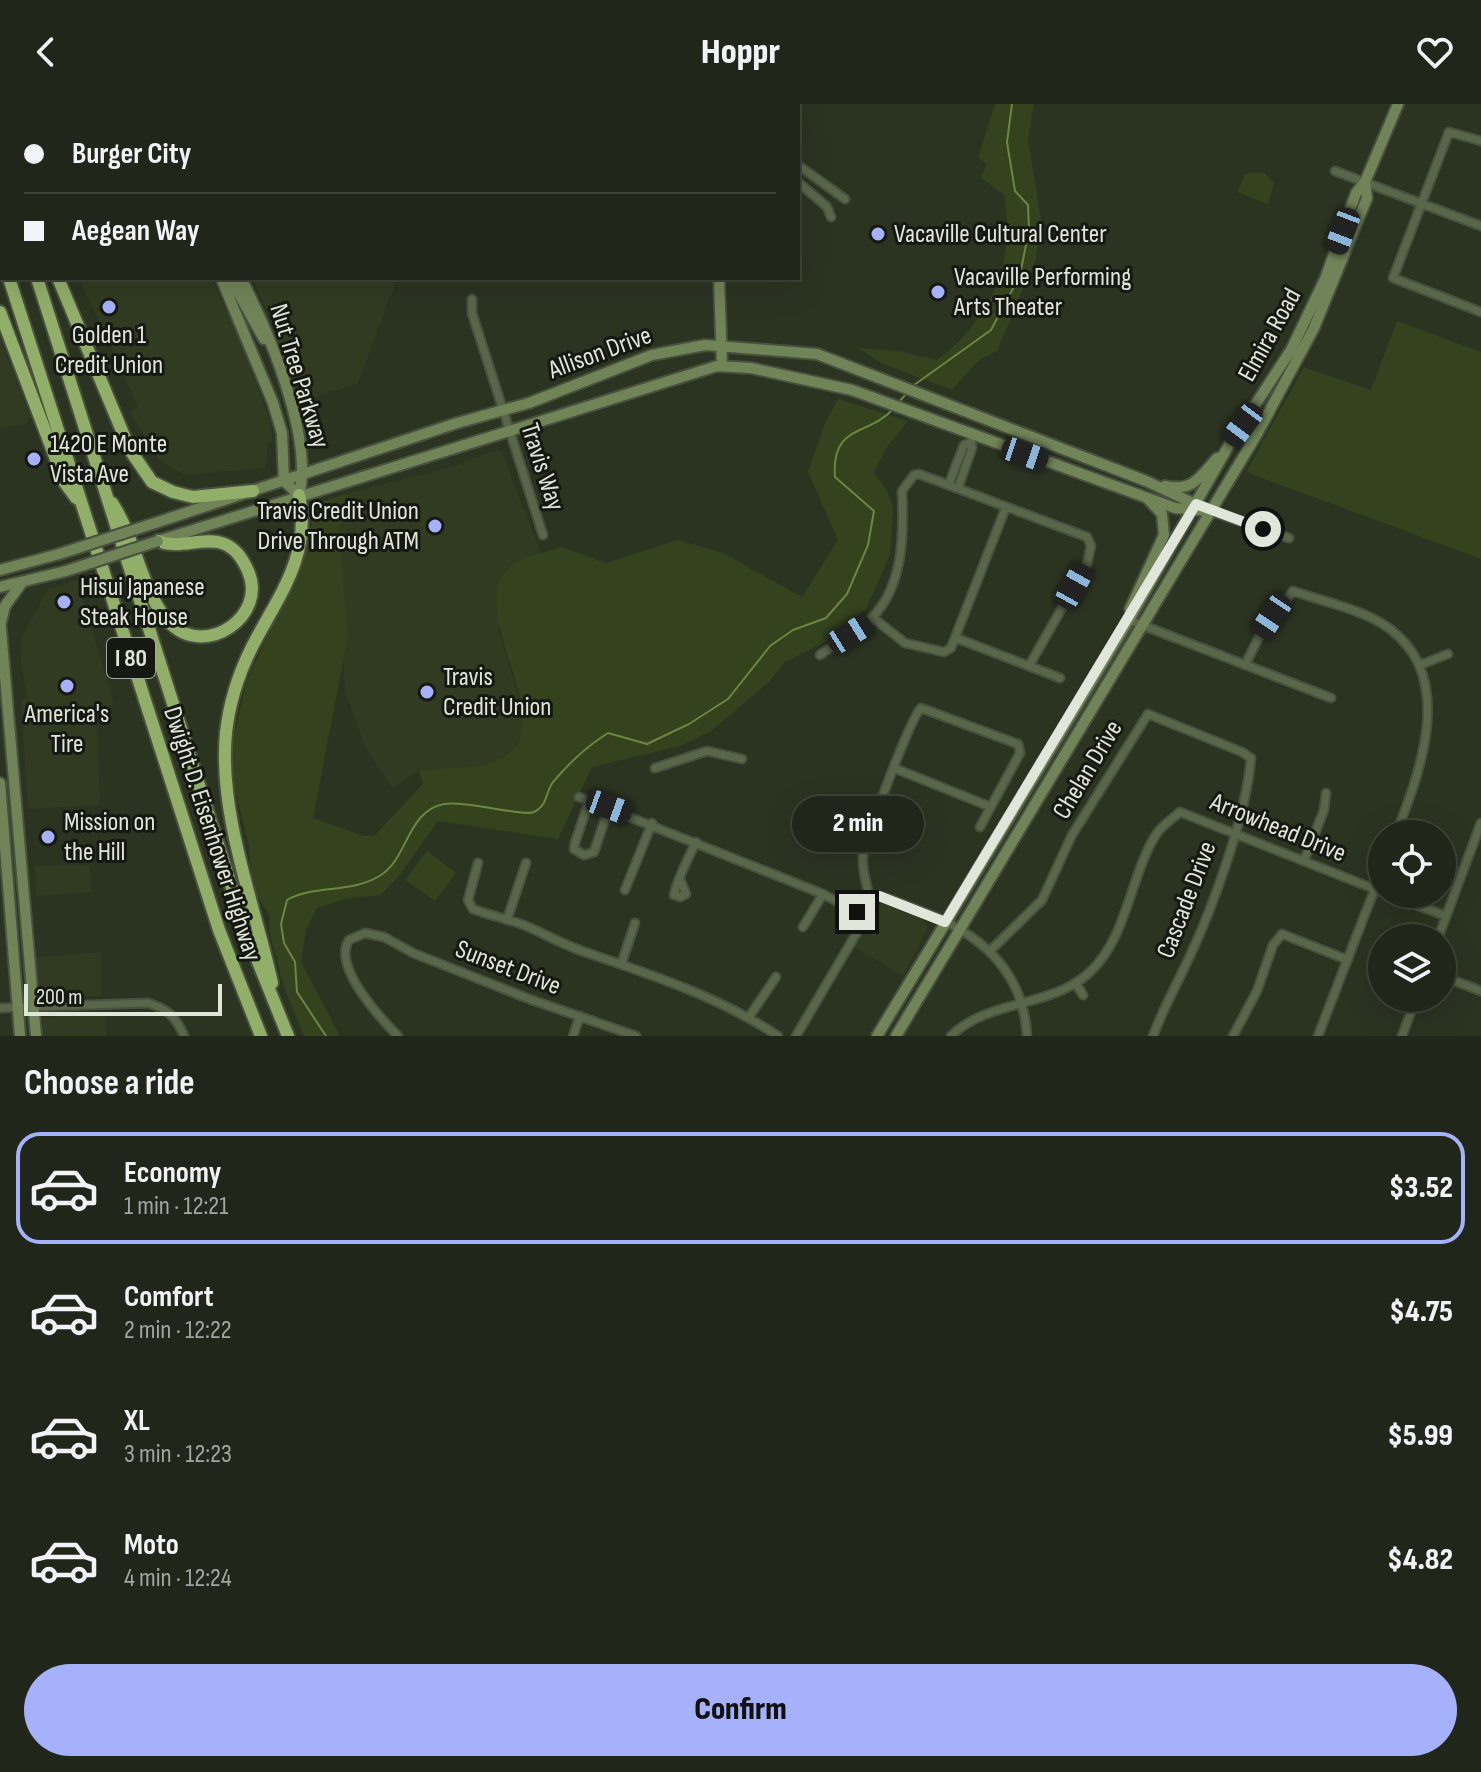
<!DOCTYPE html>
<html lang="en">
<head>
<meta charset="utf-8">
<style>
  :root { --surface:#202619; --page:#282e22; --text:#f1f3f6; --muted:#a2a5a2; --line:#3d4338; --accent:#a6b1fc }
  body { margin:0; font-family:"Sofia Sans Condensed",sans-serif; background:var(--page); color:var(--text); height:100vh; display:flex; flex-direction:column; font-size:30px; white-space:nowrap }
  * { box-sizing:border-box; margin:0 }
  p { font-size:26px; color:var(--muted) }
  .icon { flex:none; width:44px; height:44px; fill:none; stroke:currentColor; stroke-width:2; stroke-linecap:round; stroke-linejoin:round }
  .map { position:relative; height:932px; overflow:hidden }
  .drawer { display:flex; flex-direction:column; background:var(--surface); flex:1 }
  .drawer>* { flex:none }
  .top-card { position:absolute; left:0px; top:0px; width:800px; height:176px; box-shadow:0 8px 32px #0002,0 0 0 2px var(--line); display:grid; align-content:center; height:176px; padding:0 24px; background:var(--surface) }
  .fabs { position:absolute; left:1368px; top:716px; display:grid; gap:16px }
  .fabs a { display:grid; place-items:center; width:88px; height:88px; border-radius:50%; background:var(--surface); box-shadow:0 8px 32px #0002,0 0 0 2px var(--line); font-size:40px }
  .scale { position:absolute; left:24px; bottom:20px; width:198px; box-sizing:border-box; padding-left:8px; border:4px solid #e0e6da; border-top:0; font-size:22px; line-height:28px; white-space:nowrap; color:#e0e6da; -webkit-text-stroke:6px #161911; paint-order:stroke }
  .end { position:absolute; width:36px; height:36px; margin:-18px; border:10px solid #e0e6da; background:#111; box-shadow:0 0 0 4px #111 }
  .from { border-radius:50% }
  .bubble { position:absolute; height:56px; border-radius:28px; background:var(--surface); box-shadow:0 8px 32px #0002,0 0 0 2px var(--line); font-size:26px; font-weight:800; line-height:56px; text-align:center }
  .car { position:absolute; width:24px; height:48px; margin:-24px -12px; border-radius:10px; box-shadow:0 0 6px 2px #0007; background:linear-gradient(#222 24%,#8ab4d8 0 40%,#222 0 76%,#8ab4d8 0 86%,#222 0) }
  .top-card b { display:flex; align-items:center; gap:28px; height:76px; font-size:30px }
  .top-card b+b { border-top:2px solid var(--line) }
  .top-card i { width:20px; height:20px; background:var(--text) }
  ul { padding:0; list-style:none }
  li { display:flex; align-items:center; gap:24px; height:112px; margin:0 16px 12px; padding:0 8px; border:4px solid transparent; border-radius:24px }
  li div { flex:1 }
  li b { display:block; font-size:30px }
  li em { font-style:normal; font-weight:800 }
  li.on { border-color:var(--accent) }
  li>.icon { width:72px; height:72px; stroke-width:1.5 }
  h2 { padding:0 24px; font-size:36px; line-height:96px }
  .cta { display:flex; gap:16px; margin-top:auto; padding:16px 24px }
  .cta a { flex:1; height:92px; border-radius:48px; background:var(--accent); color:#111; font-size:32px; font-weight:800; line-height:92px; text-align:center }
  header { display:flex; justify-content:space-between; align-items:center; height:104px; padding:0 24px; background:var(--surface); font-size:36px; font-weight:800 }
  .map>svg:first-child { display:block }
  .built { fill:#313b22 }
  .green { fill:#34431e }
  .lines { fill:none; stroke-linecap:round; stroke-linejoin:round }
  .stream { stroke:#6b8642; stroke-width:2 }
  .minor-casing { stroke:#48503f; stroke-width:11 }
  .tertiary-casing { stroke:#48503f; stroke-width:12 }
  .secondary-casing { stroke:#48503f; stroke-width:14 }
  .motorway-casing { stroke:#48503f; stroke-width:16 }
  .minor { stroke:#5a664a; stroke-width:7 }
  .tertiary { stroke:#5a664a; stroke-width:8 }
  .secondary { stroke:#718458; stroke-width:10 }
  .motorway { stroke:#92af6a; stroke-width:12 }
  .secondary-bridge-casing { stroke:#48503f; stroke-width:14; stroke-linecap:butt }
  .secondary-bridge { stroke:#718458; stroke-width:10 }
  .route { stroke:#e0e6da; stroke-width:10 }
  .poi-dot { fill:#a6b1fc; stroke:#161911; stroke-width:3 }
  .labels { text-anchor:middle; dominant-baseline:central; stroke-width:6; stroke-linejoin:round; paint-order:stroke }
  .shield { fill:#161911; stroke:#a3a89e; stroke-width:2 }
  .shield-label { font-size:24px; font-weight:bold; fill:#e0e6da }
  .poi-label { font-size:26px; fill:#e0e6da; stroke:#161911; text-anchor:start }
  .street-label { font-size:26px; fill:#e0e6da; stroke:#161911 }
</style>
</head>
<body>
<header><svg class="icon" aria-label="back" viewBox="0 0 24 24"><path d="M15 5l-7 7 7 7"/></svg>Hoppr<svg class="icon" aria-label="heart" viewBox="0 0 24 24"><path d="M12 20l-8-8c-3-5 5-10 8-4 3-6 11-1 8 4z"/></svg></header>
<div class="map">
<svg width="1481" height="932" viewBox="0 0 1481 932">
  <rect width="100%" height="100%" fill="#2b3321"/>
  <path class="built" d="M79,174H211L241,237L270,318L273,338L268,339L265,364L184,371L159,356L130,308L138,303Z
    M252,174H397L358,279L298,298L274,223Z
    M0,234L30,313L25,321L0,324Z
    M497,346L502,348L541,450L517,459L498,525L525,615L522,634L514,646L500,655L478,663L419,667L392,684L366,645L345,587L343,551L348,532L339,428L346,390L451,363Z
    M77,476L114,600L96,607L100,701L28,705L21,596L27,594L21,557L22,533L47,486Z
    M90,761L91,788L36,792L35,762Z
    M881,799L919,812L928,823L903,872L855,843Z
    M101,848V892L38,893L36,853Z
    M105,910L106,932H43L42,914L45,913Z"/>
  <path class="green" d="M995,0H1034L1028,35L1042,122L1036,154L997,247L979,256L952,286L881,259L859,244L898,247L937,256C990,217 1017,156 1004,91L981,74L987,60L978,54Z
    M1251,68L1264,69L1274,79L1268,100L1237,88L1245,71Z
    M1397,217L1481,248V455L1246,368L1304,263L1371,286Z
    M838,295L908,317L887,343L874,368L888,388L893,404L890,451L867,503L842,530L785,558L770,577L710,628L680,642L592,663L558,735L438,717L399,772L380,791L349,794L317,804L306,826L301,858L340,932H304L284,883L269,827L270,811L252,785L249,742L228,657L247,576L306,447L315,400L346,390L339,428L348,532L313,714L364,732H374L423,680L419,667C445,662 473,667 498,656C567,625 468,521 505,468C514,454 546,449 561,443L606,459L678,436L723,449L802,493L838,436L808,368L825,319Z
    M427,747L456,769L435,797L405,776Z"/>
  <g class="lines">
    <path class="stream" d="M914,281L991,226L1020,171L1029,126L1028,101L1015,87L1007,38L1012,0
      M898,299L907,289
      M326,932L297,888L295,858L284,839L281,820L287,796C315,780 352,790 381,771C408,754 407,707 444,700C466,696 523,713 534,708C548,701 545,689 553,678C569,659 587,642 608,629L647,640L689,620L728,595L770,542L793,526L826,514L847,490L868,441L874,407L835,373C831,319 869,333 894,304"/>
    <defs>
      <path id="minor" d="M466,2L467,0
        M1481,37L1449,28L1393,174L1481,208
        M798,61L845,95
        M1335,67L1481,122
        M798,78L827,103L831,113
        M472,195V209L543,431
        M949,380L964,341L969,339
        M958,384L972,344L971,330
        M1210,407L1289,434
        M872,513L905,539L944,548L951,544L1006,403
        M1129,516L1331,594
        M956,534L1060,574
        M820,551C835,540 852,531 866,519C904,488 904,431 902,387L914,371L919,370L1087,433L1091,442L1087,460L1029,562
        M1245,561L1262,527L1293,487C1324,498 1363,505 1390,525C1456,574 1420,668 1396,730
        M1420,561L1448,550
        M655,664L707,647L742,655
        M894,664L991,703
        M579,693L823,790L866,813
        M589,697L575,739L574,745L584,751L594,748L609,703
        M1304,757L1324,706L1326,689
        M478,759L468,796L473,805C491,812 509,815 526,822C545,830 562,840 582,847C649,870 718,892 778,932
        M680,775L686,790L680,793L674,791C678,773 688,755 696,738
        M625,786L652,719
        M1387,790L1446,812
        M872,791C887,792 903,801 918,806C978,828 1023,864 1027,932
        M507,816L526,759
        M803,823L823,790
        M1438,834L1481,719
        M991,846L1042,796L1072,731L1148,610L1242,648L1251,654C1246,712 1214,801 1189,854C1177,880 1163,905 1153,932
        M622,858L635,819
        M1442,872L1481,887
        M1076,880L1083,891
        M0,904L148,899C168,905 176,913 184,932
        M749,913L776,873
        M398,932C380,914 332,862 349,836L365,829L384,833L413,849L532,896L636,932
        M573,932L580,912
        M796,932L866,813C874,786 861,776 863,752C864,738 911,613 921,604L1018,640L1020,649L980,723
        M951,932C988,895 1052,904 1090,868C1128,832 1130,771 1157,729C1163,721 1173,714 1180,708L1382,788
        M1233,932L1257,887L1273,841L1282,830L1348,856
        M1318,932L1382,766
        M1402,932L1416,894"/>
      <path id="tertiary" d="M386,0L391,2
        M421,0L427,2
        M108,2L110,0"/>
      <path id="secondary" d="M55,0L58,2
        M85,0L88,2
        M742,2V0
        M754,2V0
        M221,174L273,299L282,329L284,377L299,391
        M230,174L264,235
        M241,174C268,226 314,334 299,391
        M719,174L722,262
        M1165,382C1193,388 1200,373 1217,354
        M155,419L457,319L529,299L652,251L705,241L817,250L1146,377L1210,407
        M158,437L717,262L751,264L852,286L1175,404L1208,407
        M0,466L59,450
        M0,483L66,467
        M1130,505L1164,431L1162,410L1148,395
        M0,514L36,932
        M1,518L5,502L21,480
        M0,679L20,932
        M877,932L1129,516L1229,341L1291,246L1325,175L1356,89L1365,78L1398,0
        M896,932L1257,330L1314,224L1367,94L1365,78"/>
      <path id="motorway" d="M0,60L2,66
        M0,147L2,153
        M9,174L219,826L261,932
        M37,174L246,828L288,932
        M58,174L130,346L152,378L173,388L193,393L253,387
        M0,208L65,379L76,394
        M112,399C136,434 142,492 171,520C206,554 268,512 248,467C226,415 189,450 158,437
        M272,879C255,802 218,709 226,629C229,600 239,569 252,543C278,492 312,452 299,391"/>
    </defs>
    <use href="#minor" class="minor-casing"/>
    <use href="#tertiary" class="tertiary-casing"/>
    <use href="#secondary" class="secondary-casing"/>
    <use href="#motorway" class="motorway-casing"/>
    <use href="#minor" class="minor"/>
    <use href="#tertiary" class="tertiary"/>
    <use href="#secondary" class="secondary"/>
    <use href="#motorway" class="motorway"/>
    <defs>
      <path id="secondary-bridge" d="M59,450L155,419
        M66,467L158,437"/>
    </defs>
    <use href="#secondary-bridge" class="secondary-bridge-casing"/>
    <use href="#secondary-bridge" class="secondary-bridge"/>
  </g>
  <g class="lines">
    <path class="route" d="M857,808L866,813L872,791L879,792L945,818L1196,400L1263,425"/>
  </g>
  <g class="poi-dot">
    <circle cx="878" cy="130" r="8"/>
    <circle cx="938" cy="188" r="8"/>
    <circle cx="109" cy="203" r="8"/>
    <circle cx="34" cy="355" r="8"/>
    <circle cx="435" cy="422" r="8"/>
    <circle cx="64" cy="498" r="8"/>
    <circle cx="67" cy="582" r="8"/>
    <circle cx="427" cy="588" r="8"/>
    <circle cx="48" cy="733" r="8"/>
  </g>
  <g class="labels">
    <rect class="shield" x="107" y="534" width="48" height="40" rx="6"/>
    <g class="shield-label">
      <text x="131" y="554">I 80</text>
    </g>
    <g class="poi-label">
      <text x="894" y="130">Vacaville Cultural Center</text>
      <text x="954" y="173">Vacaville Performing<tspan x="954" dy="30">Arts Theater</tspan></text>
      <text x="109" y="231" text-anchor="middle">Golden 1<tspan x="109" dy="30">Credit Union</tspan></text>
      <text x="50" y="340">1420 E Monte<tspan x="50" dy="30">Vista Ave</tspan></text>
      <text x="419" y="407" text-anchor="end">Travis Credit Union<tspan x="419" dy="30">Drive Through ATM</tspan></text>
      <text x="80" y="483">Hisui Japanese<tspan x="80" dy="30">Steak House</tspan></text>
      <text x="443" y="573">Travis<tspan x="443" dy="30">Credit Union</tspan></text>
      <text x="67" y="610" text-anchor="middle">America's<tspan x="67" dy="30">Tire</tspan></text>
      <text x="64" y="718">Mission on<tspan x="64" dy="30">the Hill</tspan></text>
    </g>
    <g class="street-label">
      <text transform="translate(1270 231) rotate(-61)">Elmira Road</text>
      <text transform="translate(600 249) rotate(-20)">Allison Drive</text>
      <text transform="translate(299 272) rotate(73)">Nut Tree Parkway</text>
      <text transform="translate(542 363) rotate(72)">Travis Way</text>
      <text transform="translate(1088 666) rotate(-59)">Chelan Drive</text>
      <text transform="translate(1278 724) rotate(22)">Arrowhead Drive</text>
      <text transform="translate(212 730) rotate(72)">Dwight D. Eisenhower Highway</text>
      <text transform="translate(1187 796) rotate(-69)">Cascade Drive</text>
      <text transform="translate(508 864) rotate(21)">Sunset Drive</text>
    </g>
  </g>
</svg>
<div class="fabs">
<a><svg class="icon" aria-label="locate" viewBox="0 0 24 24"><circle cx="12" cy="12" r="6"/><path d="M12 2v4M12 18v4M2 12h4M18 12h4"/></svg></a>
<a><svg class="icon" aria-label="layers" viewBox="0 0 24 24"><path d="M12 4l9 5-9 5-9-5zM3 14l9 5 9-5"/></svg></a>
</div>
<div class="scale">200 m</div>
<i class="end from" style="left:1263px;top:425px"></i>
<i class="end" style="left:857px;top:808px"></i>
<div class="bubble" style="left:792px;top:692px;width:132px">2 min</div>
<i class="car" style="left:1343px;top:127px;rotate:201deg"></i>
<i class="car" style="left:1243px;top:321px;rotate:217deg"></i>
<i class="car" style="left:1025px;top:350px;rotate:109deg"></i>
<i class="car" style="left:1074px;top:482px;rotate:29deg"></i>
<i class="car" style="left:1272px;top:512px;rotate:214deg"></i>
<i class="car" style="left:850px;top:530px;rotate:58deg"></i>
<i class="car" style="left:609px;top:703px;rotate:110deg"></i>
<div class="top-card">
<b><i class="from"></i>Burger City</b>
<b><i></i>Aegean Way</b>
</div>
</div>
<section class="drawer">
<h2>Choose a ride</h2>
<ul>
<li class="on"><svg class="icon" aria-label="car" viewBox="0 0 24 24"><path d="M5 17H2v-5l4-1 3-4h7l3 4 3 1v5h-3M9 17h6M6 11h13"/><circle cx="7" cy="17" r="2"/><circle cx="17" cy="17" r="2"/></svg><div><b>Economy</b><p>1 min · 12:21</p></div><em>$3.52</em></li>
<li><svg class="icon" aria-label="car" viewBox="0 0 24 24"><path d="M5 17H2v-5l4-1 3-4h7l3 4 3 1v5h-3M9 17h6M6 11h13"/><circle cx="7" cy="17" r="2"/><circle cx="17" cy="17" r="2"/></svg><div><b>Comfort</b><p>2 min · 12:22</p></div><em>$4.75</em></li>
<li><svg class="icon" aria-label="car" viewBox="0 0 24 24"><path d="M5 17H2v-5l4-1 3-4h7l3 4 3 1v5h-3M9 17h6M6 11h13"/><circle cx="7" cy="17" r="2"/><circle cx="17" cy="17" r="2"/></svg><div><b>XL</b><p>3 min · 12:23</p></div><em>$5.99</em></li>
<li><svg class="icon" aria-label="car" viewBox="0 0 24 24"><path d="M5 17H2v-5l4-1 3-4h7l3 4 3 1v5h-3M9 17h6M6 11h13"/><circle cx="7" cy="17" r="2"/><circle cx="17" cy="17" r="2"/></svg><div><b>Moto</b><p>4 min · 12:24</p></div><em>$4.82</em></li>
</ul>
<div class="cta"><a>Confirm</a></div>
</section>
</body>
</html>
